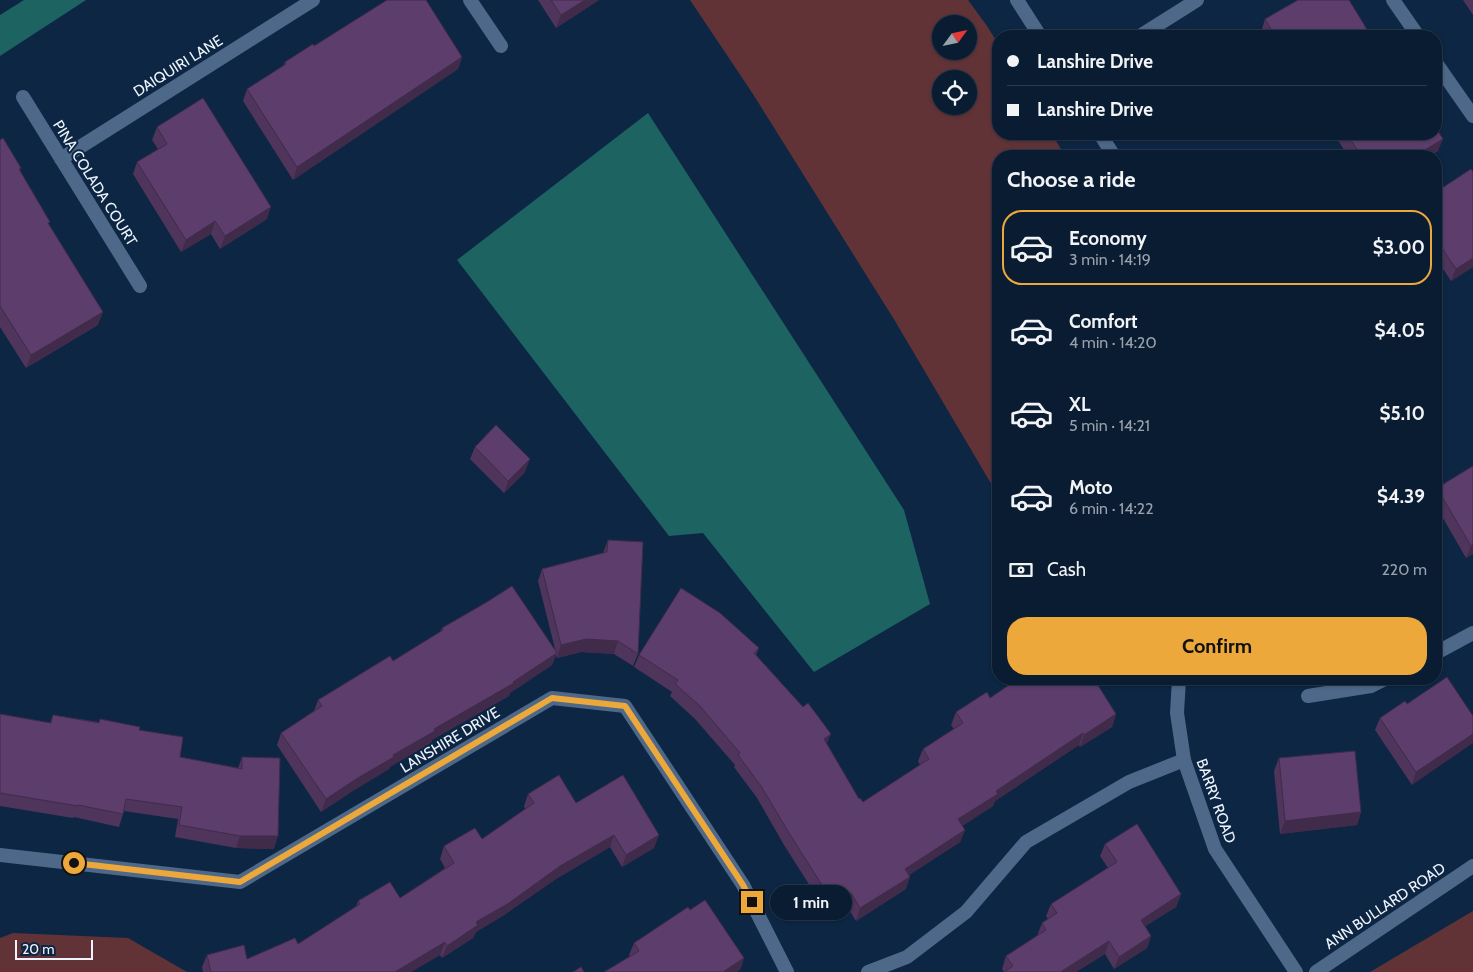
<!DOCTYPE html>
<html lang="en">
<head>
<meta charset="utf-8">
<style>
  :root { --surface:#0a1c32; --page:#13253a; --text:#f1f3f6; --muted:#99a1ac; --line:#2a3a4d; --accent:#eda83b }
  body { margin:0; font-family:Cabin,sans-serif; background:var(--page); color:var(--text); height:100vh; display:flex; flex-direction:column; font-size:19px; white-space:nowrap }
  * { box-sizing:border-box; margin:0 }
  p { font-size:16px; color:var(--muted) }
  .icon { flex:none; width:28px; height:28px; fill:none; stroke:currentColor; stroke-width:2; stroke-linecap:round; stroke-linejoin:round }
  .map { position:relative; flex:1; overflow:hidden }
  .side { position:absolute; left:992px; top:150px; width:450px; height:535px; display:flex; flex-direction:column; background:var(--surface); border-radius:20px; box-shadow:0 1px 4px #0004,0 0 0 1px var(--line) }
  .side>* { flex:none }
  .banner { position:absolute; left:992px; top:30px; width:450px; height:110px; border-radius:20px; box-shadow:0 1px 4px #0004,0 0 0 1px var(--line); display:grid; align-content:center; height:110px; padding:0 15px; background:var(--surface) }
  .needle { width:32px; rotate:57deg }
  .buttons { position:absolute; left:932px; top:15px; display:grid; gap:10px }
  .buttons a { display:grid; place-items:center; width:45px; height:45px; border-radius:50%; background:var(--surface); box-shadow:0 1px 4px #0004,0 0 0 1px var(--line); font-size:25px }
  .scale { position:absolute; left:15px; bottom:12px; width:78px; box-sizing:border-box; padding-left:5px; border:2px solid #eef4fc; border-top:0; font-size:14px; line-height:18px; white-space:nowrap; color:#eef4fc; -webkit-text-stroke:4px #0d2643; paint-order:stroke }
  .end { position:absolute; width:22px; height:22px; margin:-11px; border:6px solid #eda83b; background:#111; box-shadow:0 0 0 2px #111 }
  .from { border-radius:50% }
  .bubble { position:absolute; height:35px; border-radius:18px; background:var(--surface); box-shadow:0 1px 4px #0004,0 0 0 1px var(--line); font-size:16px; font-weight:700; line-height:35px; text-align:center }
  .banner b { display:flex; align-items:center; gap:18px; height:48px; font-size:19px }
  .banner b+b { border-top:1px solid var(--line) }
  .banner i { width:12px; height:12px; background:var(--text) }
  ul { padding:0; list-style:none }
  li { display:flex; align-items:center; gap:15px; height:75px; margin:0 10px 8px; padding:0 5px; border:2px solid transparent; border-radius:20px }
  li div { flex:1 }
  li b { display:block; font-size:19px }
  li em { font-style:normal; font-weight:700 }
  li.active { border-color:var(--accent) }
  li>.icon { width:45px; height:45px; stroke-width:1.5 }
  h2 { padding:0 15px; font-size:22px; line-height:60px }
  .pay { display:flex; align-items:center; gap:12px; height:55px; padding:0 15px; font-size:19px }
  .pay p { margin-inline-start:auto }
  .primary-button { display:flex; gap:10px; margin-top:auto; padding:10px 15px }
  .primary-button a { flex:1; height:58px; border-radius:20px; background:var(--accent); color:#111; font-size:20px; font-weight:700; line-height:58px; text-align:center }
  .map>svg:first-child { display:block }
  .green { fill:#613337; fill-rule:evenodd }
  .water { fill:#1d6362 }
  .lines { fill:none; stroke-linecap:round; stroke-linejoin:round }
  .minor { stroke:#4d6889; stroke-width:14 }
  .tertiary { stroke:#4d6889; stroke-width:14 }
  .wall { fill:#4f345c }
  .shaded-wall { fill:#402b4b }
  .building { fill:#5c3d6b; stroke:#402b4b }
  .route { stroke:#eda83b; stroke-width:6 }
  .labels { text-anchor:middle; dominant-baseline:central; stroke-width:4; stroke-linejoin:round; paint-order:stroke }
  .street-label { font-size:15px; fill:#eef4fc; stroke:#0d2643 }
</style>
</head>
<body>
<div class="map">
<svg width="1473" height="972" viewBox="0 0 1473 972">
  <rect width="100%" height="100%" fill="#0d2643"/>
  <path class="green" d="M690,0H968L987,26L999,45V134H1052L1065,156H999V497L895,321L751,91ZM941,24H969V51H941ZM941,79H969V106H941Z
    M1473,911V972H1370Z
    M13,933L128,938L187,972H0V938Z"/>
  <path class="water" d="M24,0H86L0,56V15Z
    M648,113L904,510L930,604L814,672L703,533L669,536L457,260Z"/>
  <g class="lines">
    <path class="minor" d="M470,0L501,46
      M1393,0L1418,36
      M1140,36L1197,0
      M1436,63L1473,116
      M23,97L140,286
      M61,159L313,0
      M1436,653L1473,633
      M1308,696L1371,686L1385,679
      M0,855L240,882L552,698L625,706L743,885L787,972
      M868,972L907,957L966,912L1026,842L1129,782L1184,760
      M1316,972L1473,866"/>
    <path class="tertiary" d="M1017,0L1040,36
      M1100,134L1114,156
      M1179,679L1177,713L1184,760L1215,849L1296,972"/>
  </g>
  <path class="wall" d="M538,0H599L556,28Z
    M1463,0H1473V15Z
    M1265,19H1360L1371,36H1264L1261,32Z
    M314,46L462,57L458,69L293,180L243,101L247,89L283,66L285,62Z
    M157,127L267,219L220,249L211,234L181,252L133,174L137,162L158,149L152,140Z
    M1334,134H1436L1438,151L1430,156H1348Z
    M0,140L21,168L20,171L49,225L98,325L26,368L0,327Z
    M1473,172V267L1451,281L1436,258V192Z
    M475,447L525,472L504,493L470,459Z
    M1473,466V554L1466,558L1436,506V490L1437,488Z
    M608,540L638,654L633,666L614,654L581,652L557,658L556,655L552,665L510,693L509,696L432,740L431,743L390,767L389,769L351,792L321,812L277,745L281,733L314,711L318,700L393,661L440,632L442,628L555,649L538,581L542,569L603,553Z
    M759,648L756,655L827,744L859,799L863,802L920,765L918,761L923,749L954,729L951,725L956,712L990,698L1116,714L1112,727L1080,747L1079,745L995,801L993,806L962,826L965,830L960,842L909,875L906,889L856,921L846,905L829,916L784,845L757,798L734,767L735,765L695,719L670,696L672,692L634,667L639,655Z
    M1407,704L1473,716L1412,785L1375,730L1380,718Z
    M0,714L50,723L53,715L99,722L100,719L139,730L180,757L238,768L242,757L274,849L236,848L175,837L178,819L124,811L119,827L74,817L73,818L0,806Z
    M1279,758L1361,812L1357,825L1280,834L1274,771Z
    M528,794L576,803L654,848L622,867L610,847L556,879L504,915L476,932L473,938L442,958L440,955L411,972H203L202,967L207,955L247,959L298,944L356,907L358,901L400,898L445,868L440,859L444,846L482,839L525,809L524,806Z
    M1105,844L1181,894L1176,907L1145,926L1151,936L1147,948L1114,969L1105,954L1076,972H1004L1002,969L1006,956L1037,936L1042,923L1048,919L1046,916L1051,904L1108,868L1100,856Z
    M690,910L744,958L740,970L630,956L629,955L634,943Z"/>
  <path class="shaded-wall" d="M585,0H599L556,28L561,15Z
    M462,57L458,69L293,180L297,167Z
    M1443,139L1438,151L1430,156H1415Z
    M271,207L267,219L220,249L225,236Z
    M215,221L211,234L181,252L186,240Z
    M1473,258V267L1451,281L1456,269Z
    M103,312L98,325L26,368L31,355Z
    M530,459L525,472L504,493L508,481Z
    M1473,545V554L1466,558L1471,546Z
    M586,639L618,641L614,654L581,652L557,658L561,645Z
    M557,653L552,665L510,693L509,696L432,740L431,743L390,767L389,769L351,792L321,812L326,799L434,729L513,682Z
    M1116,714L1112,727L1080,747L1084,735Z
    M1083,733L1079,745L995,801L993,806L953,832L958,819L996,791Z
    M831,734L826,746L824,739Z
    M1473,734V743L1412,785L1416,772Z
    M1361,812L1357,825L1280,834L1285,821Z
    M965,830L960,842L900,881L905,869Z
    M614,835L610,847L556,879L504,915L476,932L473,938L442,958L447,946L476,922L560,866Z
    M659,835L654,848L622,867L626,855Z
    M240,836H278L274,849L236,848Z
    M910,877L906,889L856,921L860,908Z
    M851,893L846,905L829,916L834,904Z
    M1181,894L1176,907L1136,932L1141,920Z
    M1151,936L1147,948L1114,969L1119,957Z
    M1109,941L1105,954L1076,972H1061Z
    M445,942L440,955L411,972H395Z
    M744,958L740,970L737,972H723Z"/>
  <path class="building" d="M387,0H426L462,57L297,167L247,89L286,64L285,62L313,44L314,46Z
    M551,0H585L561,15Z
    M1298,0H1349L1371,36H1275L1265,19Z
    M203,98L271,207L225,236L215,221L186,240L137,162L167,144L157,127Z
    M1436,128L1443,139L1415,156H1361L1347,134H1436Z
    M3,138L21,168L19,169L50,222L48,223L103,312L31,355L0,306V140Z
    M1471,169L1473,172V258L1456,269L1436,239V192Z
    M496,425L530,459L508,481L475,447Z
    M1473,466V545L1471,546L1437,488Z
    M608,540L643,542L638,654L618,641L586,639L561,645L542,569L607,552Z
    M512,586L557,653L513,682L514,683L434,729L435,731L393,755L394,757L356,779L326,799L281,733L322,706L318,700L390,656L393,661L443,630L442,628L487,602Z
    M681,588L720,613L759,648L754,653L803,707L808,703L831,734L824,739L859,799L860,798L863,802L929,759L923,749L963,723L956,712L987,692L990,698L1018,679H1094L1116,714L1084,735L1083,733L996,791L998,794L958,819L965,830L905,869L910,877L860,908L851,893L834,904L789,833L761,786L738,755L740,753L700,706L675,684L678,680L639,655Z
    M1447,677L1473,716V734L1416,772L1380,718L1405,701L1407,704Z
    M0,714L51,723L53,715L99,723L100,719L140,727L139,730L183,737L180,757L242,769V757L280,758L278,836H240L179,825L182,807L126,799L123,814L78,805V806L0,793Z
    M1355,751L1361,812L1285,821L1279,758Z
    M559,775L576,803L623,775L659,835L626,855L614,835L560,866L509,903L476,922L478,925L447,946L445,942L395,972H211L207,955L244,945L247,959L295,938L298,944L360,904L358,901L390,882L400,898L454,863L444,846L475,828L482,839L534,803L528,794Z
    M1137,824L1181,894L1141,920L1151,936L1119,957L1109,941L1062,971V972H1004L1013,966L1006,956L1046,930L1042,923L1057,913L1051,904L1117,862L1105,844Z
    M705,900L744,958L723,972H604L639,951L634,943L688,907L690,910Z
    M581,967L584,972H573Z"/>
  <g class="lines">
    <path class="route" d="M74,863L240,882L552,698L625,706L743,885L752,902"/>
  </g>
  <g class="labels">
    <g class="street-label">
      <text transform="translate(178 66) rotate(-32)">DAIQUIRI LANE</text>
      <text transform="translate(95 183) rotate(58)">PINA COLADA COURT</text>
      <text transform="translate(450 740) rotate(-31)">LANSHIRE DRIVE</text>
      <text transform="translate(1216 801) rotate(70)">BARRY ROAD</text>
      <text transform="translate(1385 906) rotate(-34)">ANN BULLARD ROAD</text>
    </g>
  </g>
</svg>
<div class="buttons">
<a><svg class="needle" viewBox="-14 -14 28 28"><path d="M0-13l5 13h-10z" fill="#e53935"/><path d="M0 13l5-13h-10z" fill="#99a1ac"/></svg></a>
<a><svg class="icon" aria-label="locate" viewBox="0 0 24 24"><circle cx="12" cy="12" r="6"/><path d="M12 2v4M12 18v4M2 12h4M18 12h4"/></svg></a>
</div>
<div class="scale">20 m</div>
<i class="end from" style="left:74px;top:863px"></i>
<i class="end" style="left:752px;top:902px"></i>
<div class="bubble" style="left:770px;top:885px;width:82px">1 min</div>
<div class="banner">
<b><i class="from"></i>Lanshire Drive</b>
<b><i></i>Lanshire Drive</b>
</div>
<section class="side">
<h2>Choose a ride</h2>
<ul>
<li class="active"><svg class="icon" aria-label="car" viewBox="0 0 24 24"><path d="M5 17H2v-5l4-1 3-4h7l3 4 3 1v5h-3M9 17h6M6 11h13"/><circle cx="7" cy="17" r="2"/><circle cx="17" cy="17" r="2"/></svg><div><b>Economy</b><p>3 min · 14:19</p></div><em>$3.00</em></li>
<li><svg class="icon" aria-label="car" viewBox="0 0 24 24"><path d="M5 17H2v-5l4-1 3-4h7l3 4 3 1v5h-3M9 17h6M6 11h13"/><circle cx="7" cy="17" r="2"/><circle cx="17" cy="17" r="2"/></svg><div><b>Comfort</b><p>4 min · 14:20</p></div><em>$4.05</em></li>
<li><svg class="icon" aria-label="car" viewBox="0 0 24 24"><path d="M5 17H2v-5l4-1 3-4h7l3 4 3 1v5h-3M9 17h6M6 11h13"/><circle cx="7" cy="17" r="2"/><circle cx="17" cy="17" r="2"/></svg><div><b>XL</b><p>5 min · 14:21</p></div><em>$5.10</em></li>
<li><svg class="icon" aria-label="car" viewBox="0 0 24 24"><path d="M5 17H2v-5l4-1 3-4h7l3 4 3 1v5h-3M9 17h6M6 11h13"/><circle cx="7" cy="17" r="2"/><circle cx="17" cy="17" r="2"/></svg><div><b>Moto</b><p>6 min · 14:22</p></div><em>$4.39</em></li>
</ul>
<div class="pay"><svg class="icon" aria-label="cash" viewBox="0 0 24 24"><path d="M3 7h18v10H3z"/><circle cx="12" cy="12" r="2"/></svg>Cash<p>220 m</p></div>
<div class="primary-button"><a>Confirm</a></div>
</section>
</div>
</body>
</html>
